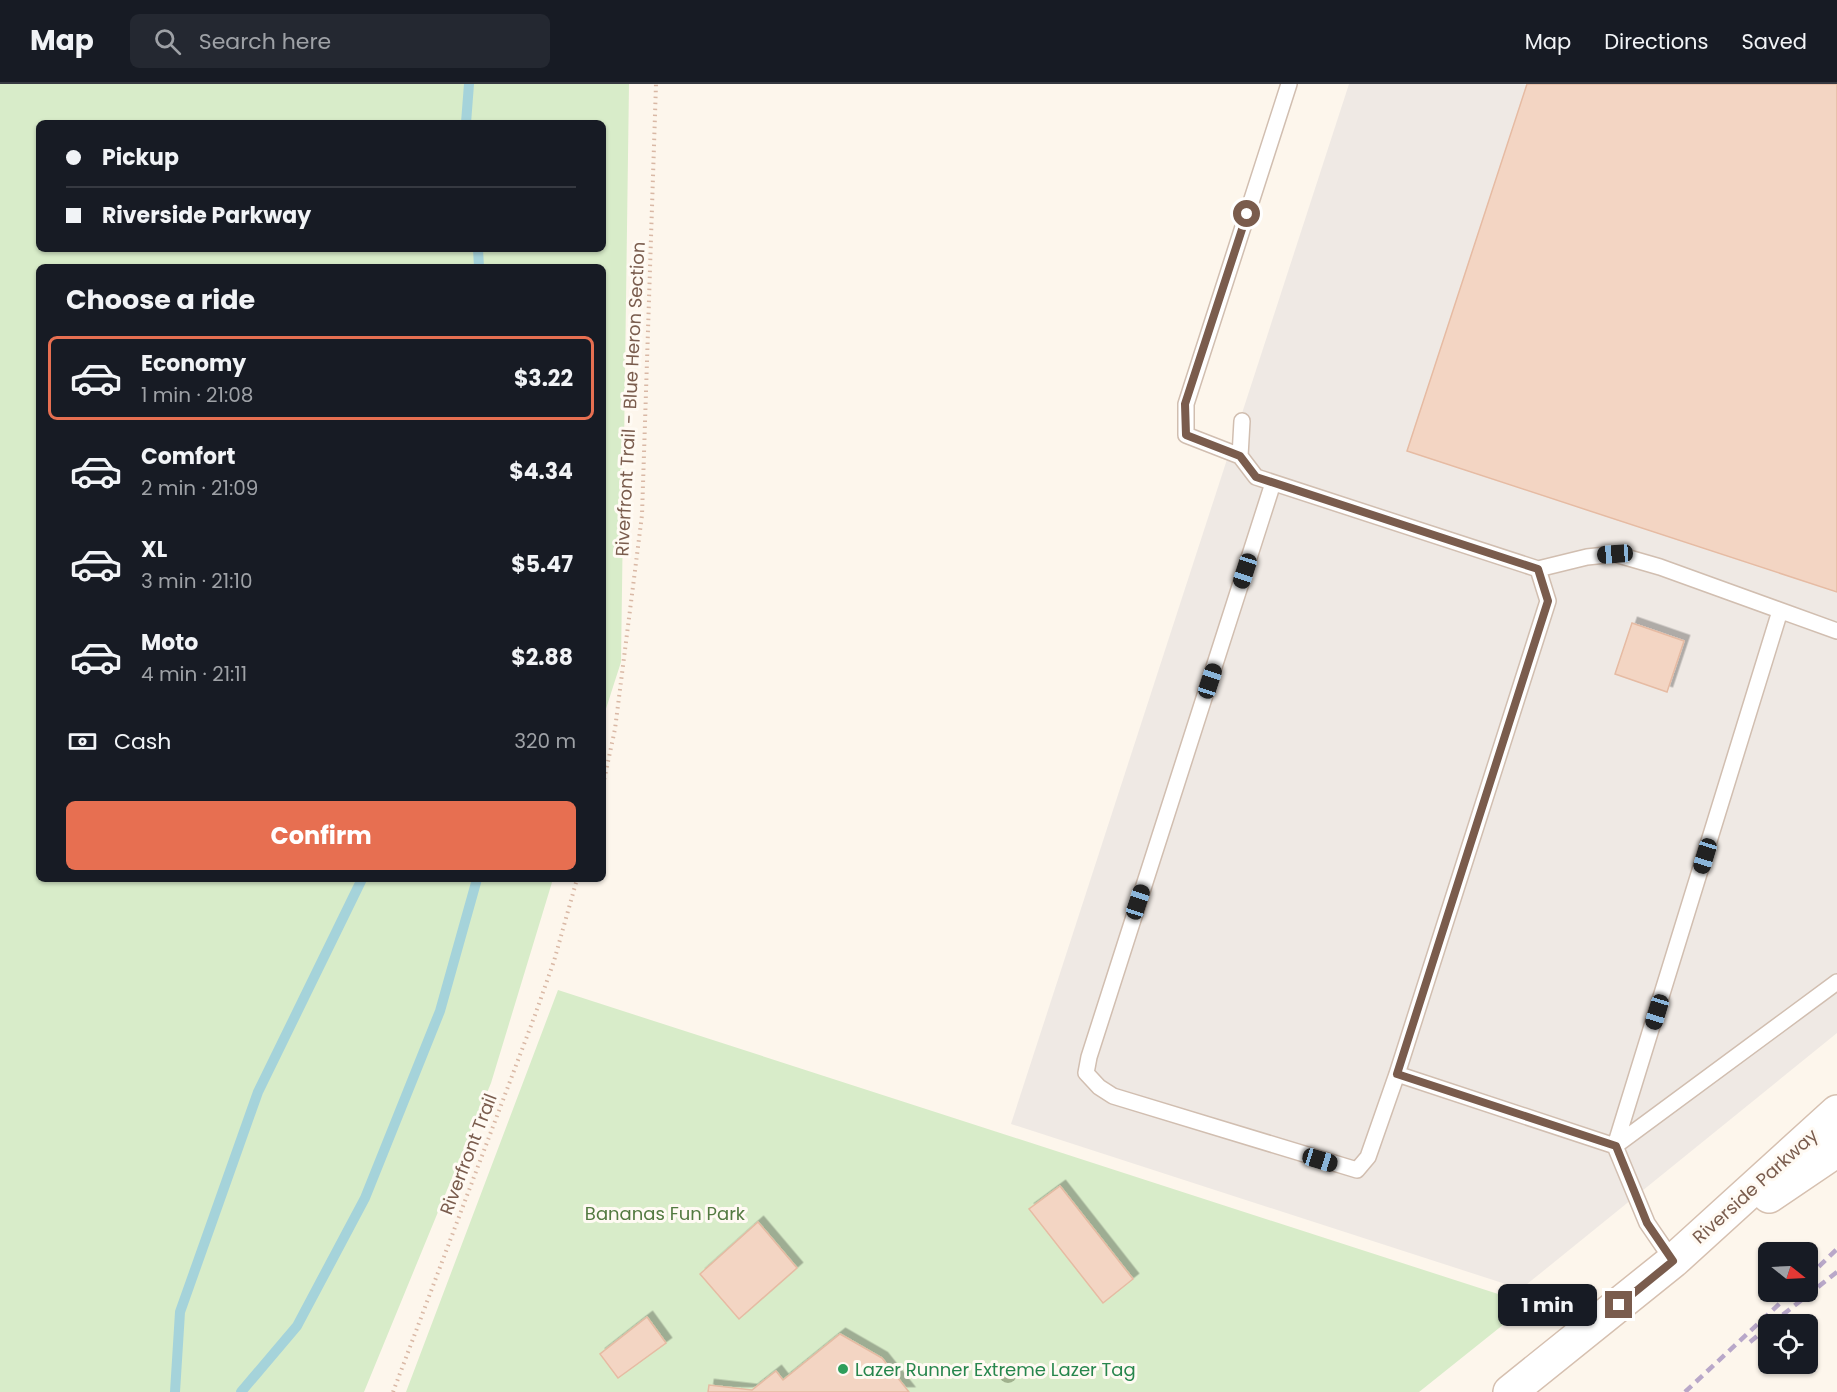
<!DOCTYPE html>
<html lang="en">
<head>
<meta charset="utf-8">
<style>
  :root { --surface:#171b24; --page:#242831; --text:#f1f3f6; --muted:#9ea1a6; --line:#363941; --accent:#e76f51 }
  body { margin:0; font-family:Poppins,sans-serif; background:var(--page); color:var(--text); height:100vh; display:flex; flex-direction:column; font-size:22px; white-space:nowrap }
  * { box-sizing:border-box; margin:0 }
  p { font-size:20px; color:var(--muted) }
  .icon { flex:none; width:33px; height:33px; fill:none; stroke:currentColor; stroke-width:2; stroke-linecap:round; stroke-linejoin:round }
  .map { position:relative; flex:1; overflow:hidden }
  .panel { position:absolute; left:36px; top:180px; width:570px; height:618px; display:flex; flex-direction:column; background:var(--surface); border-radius:9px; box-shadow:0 2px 4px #0004 }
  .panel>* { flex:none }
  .banner { position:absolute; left:36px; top:36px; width:570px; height:132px; border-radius:9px; box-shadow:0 2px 4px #0004; display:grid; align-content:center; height:132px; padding:0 30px; background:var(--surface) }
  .needle { width:39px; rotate:108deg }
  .controls { position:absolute; left:1758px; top:1158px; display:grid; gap:12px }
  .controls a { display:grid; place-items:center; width:60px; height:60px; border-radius:9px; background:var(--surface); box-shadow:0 2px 4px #0004; font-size:30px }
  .end { position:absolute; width:27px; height:27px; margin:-14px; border:8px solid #7a5c4d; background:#fff; box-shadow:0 0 0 3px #fff }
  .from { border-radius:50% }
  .bubble { position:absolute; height:42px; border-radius:9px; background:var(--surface); box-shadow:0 2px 4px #0004; font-size:20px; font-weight:700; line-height:42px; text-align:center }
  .car { position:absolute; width:18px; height:36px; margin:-18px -9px; border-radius:8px; box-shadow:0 0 4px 2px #0007; background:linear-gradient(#222 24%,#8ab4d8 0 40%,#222 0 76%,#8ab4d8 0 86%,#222 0) }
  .banner b { display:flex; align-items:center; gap:21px; height:57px; font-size:22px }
  .banner b+b { border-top:2px solid var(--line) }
  .banner i { width:15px; height:15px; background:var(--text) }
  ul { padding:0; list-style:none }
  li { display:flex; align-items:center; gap:18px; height:84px; margin:0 12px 9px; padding:0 18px; border:3px solid transparent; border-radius:9px }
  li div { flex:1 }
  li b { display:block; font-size:22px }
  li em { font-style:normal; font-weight:700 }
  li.on { border-color:var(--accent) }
  li>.icon { width:54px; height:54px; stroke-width:1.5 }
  h2 { padding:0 30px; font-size:27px; line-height:72px }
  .pay { display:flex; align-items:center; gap:15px; height:66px; padding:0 30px; font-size:22px }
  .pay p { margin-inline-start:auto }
  .cta { display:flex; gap:12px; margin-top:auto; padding:12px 30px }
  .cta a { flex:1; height:69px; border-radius:9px; background:var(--accent); color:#fff; font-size:24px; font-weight:700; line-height:69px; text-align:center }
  header { display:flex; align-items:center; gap:36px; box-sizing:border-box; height:84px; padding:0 30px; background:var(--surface); border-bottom:2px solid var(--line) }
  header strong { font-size:28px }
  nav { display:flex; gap:33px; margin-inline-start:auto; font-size:21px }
  .search { width:420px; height:54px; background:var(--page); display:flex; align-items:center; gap:15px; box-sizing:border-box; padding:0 21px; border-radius:9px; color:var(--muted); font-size:22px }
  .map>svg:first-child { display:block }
  .industrial { fill:#efe9e4 }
  .green { fill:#d8ecc9; fill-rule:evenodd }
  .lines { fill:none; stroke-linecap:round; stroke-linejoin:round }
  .stream { stroke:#a5d3da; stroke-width:10 }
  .building { fill:#f3d5c3; stroke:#e6bba3; stroke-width:1.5; filter:url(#shadow) }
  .service-casing { stroke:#d1beb0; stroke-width:18 }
  .secondary-casing { stroke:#d6c0b0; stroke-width:36 }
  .path { stroke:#d9b8a5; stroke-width:4; stroke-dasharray:1.5 4.5; stroke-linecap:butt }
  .service { stroke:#fff; stroke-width:15 }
  .secondary { stroke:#fff; stroke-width:33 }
  .rail { stroke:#b9a8c9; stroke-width:4.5; stroke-dasharray:9 6; stroke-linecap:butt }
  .tree { fill:#a0b28e }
  .route { stroke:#7a5c4d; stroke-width:8 }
  .leisure-dot { fill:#2e9e5b; stroke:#fffaf3; stroke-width:2 }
  .labels { text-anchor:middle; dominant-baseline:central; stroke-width:6; stroke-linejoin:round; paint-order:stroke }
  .street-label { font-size:18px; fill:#7a5c4d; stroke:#fffaf3 }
  .park-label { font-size:18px; fill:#537a41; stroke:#fffaf3 }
  .leisure-label { font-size:18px; fill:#27864d; stroke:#fffaf3; text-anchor:start }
</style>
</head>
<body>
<header>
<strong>Map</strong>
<div class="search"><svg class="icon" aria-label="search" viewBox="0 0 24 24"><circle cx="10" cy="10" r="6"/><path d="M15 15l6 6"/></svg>Search here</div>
<nav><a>Map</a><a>Directions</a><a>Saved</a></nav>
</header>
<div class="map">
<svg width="1837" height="1308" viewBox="0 0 1837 1308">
  <defs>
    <filter id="shadow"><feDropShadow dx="5.5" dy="-5.5" stdDeviation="0" flood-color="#0004"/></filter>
  </defs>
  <rect width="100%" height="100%" fill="#fdf6ec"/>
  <path class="industrial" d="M1349,0H1837V949L1521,1205L1011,1040Z"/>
  <path class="green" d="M0,0H629L621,578L603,634V183H39V795H553L491,999L364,1308H0ZM39,39H603V165H39Z
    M558,906L1529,1220L1419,1308H406Z"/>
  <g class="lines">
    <path class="stream" d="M466,39L469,0
      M478,165L479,183
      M175,1308L180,1228L258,1008L362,795
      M241,1308L297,1242L365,1114L440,927L477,795"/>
  </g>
  <path class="building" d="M1527,0H1837V508L1407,367Z
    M1632,539L1684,557L1667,608L1615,590Z
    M1060,1102L1133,1195L1103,1219L1029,1125Z
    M758,1138L797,1184L739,1235L700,1190Z
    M647,1233L666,1259L618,1294L600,1270Z
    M840,1250L882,1274L909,1308H708L709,1301L752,1306L776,1287L783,1296Z"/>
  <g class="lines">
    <defs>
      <path id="service" d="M1242,337L1240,372L1256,393L1538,485L1587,473L1615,470L1660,483L1837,547
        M1240,372L1186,351V320L1289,0
        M1273,399L1089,973L1086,989L1099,1003L1113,1012L1357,1086L1368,1073L1397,990L1548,517L1538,485
        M1397,990L1615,1062L1647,1139L1673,1177
        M1615,1062L1780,527
        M1615,1062L1837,898"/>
      <path id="secondary" d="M1769,1112L1837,1066
        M1510,1308L1673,1177L1837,1028"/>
    </defs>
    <use href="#service" class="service-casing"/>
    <use href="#secondary" class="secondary-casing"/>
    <path class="path" d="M603,701L615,645L642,431L656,0
      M393,1308L535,931L554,877L577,795"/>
    <use href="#service" class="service"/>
    <use href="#secondary" class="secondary"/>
    <path class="rail" d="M1808,1193L1837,1165
      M1771,1240L1837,1188
      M1750,1258L1768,1243
      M1685,1308L1792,1208"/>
  </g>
  <circle class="tree" cx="1008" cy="1290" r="9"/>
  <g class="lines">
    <path class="route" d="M1247,130L1185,320L1186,351L1240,372L1256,393L1538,485L1548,517L1397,990L1616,1062L1647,1139L1673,1177L1619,1221"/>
  </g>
  <circle class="leisure-dot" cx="843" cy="1285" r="6"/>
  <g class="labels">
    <g class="street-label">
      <text transform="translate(630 315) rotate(-87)">Riverfront Trail - Blue Heron Section</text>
      <text transform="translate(468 1070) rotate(-69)">Riverfront Trail</text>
      <text transform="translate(1755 1102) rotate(-42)">Riverside Parkway</text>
    </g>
    <g class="park-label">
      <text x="665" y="1129">Bananas Fun Park</text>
    </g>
    <g class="leisure-label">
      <text x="855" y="1285">Lazer Runner Extreme Lazer Tag</text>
    </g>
  </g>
</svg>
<div class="controls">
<a><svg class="needle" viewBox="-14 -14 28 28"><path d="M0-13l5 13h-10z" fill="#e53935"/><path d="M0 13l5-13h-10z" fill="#9ea1a6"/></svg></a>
<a><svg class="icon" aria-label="locate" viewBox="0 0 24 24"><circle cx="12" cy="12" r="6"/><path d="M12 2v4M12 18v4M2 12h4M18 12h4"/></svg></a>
</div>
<i class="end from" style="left:1247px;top:130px"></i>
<i class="end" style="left:1619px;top:1221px"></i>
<div class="bubble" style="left:1498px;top:1200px;width:99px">1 min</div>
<i class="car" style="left:1615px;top:470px;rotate:266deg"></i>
<i class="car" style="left:1245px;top:487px;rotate:198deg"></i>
<i class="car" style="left:1210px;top:597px;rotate:18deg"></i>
<i class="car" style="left:1705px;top:772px;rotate:197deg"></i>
<i class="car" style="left:1138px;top:818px;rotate:18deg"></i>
<i class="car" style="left:1657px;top:928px;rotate:197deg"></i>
<i class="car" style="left:1320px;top:1076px;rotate:107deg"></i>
<div class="banner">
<b><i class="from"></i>Pickup</b>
<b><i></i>Riverside Parkway</b>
</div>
<section class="panel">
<h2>Choose a ride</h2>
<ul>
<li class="on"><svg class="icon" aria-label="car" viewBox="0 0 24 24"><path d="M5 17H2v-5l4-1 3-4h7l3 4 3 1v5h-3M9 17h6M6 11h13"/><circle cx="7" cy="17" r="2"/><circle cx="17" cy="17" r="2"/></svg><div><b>Economy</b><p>1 min · 21:08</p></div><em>$3.22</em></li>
<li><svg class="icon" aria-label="car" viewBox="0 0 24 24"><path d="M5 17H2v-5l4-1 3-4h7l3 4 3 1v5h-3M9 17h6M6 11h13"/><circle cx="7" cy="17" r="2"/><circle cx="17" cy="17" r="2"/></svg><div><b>Comfort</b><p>2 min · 21:09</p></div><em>$4.34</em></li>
<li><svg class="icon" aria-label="car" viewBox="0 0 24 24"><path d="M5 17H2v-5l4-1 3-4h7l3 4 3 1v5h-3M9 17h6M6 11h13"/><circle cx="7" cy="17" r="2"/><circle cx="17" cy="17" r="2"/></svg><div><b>XL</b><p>3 min · 21:10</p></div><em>$5.47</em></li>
<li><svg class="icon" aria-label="car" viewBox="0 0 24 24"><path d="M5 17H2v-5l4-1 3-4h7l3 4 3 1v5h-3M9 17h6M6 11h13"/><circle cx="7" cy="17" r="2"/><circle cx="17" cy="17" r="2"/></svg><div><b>Moto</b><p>4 min · 21:11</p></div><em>$2.88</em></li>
</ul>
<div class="pay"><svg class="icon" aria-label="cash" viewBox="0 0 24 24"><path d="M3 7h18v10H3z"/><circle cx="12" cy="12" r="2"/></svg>Cash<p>320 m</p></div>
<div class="cta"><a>Confirm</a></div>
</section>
</div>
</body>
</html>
